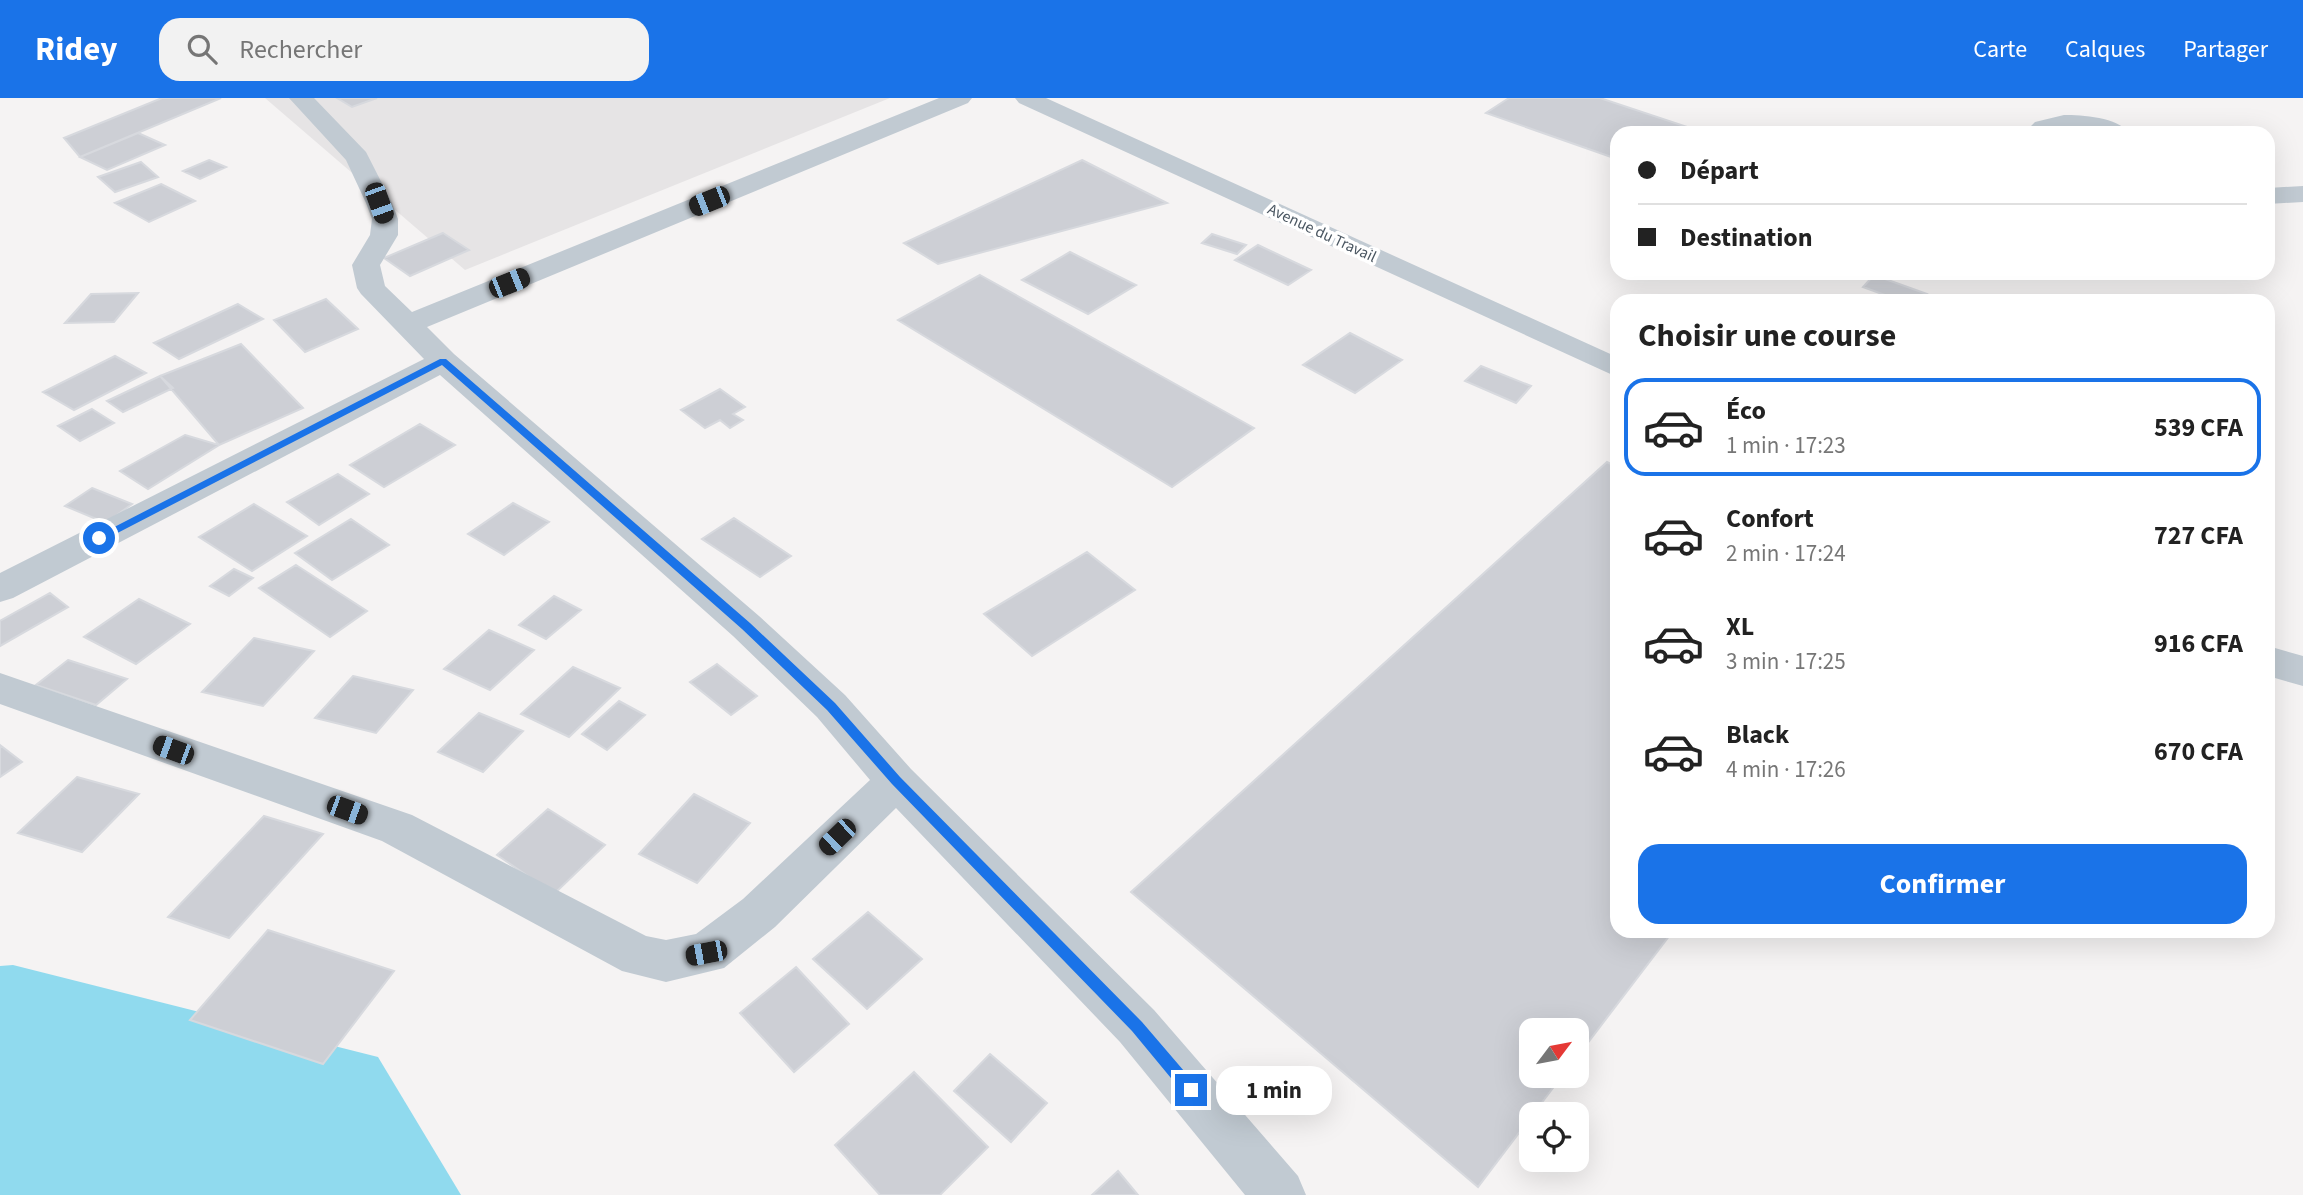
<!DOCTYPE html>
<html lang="fr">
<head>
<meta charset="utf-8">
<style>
  :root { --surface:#fff; --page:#f2f2f2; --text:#222; --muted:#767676; --line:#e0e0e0; --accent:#1a73e8 }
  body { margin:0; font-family:"Source Sans 3",sans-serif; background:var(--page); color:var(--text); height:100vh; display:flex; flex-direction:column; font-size:26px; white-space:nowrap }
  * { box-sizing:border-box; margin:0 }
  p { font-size:23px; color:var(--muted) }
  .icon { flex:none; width:38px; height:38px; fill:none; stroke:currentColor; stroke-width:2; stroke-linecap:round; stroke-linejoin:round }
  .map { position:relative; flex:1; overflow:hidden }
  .sheet { position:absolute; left:1610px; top:196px; width:665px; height:644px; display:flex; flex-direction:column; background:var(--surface); border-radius:21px; box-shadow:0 7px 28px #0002 }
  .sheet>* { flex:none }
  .guide { position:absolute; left:1610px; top:28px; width:665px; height:154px; border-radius:21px; box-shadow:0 7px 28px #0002; display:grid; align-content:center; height:154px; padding:0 28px; background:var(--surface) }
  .needle { width:46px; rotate:58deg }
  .fabs { position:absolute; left:1519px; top:920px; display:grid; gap:14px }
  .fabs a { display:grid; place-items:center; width:70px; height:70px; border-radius:14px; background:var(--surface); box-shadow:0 7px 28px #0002; font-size:35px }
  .end { position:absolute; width:32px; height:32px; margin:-16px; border:9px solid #1a73e8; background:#fff; box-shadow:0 0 0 4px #fff }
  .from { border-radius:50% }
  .bubble { position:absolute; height:49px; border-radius:21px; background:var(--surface); box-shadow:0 7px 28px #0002; font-size:23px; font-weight:700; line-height:49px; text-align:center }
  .car { position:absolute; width:21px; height:42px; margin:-21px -10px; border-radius:9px; box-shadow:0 0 5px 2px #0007; background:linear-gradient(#222 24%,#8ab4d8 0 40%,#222 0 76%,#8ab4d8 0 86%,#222 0) }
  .guide b { display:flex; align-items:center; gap:24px; height:66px; font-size:26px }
  .guide b+b { border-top:2px solid var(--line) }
  .guide i { width:18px; height:18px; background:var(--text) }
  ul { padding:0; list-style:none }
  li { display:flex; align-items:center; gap:21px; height:98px; margin:0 14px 10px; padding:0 14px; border:4px solid transparent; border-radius:21px }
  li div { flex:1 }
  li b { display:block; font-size:26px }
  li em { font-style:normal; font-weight:700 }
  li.active { border-color:var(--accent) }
  li>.icon { width:63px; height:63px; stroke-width:1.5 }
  h2 { padding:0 28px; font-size:32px; line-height:84px }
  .primary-button { display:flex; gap:14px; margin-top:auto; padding:14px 28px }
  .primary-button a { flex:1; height:80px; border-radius:21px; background:var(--accent); color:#fff; font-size:28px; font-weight:700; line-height:80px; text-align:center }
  header { display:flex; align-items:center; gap:42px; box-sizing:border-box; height:98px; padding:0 35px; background:var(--accent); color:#fff }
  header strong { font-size:33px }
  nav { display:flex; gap:38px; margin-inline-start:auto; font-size:24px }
  .search { width:490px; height:63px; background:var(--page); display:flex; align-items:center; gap:18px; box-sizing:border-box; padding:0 24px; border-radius:21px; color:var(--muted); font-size:26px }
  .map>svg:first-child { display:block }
  .education { fill:#e6e4e5 }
  .water { fill:#90daee }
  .building { fill:#cdcfd5; stroke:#d7d9de; stroke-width:2 }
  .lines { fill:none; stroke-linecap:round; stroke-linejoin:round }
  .minor { fill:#c1cad2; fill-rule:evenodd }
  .route { fill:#1a73e8 }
  .labels { text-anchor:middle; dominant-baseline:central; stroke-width:7; stroke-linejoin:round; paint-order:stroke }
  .far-street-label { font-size:16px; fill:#4a5661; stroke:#fff }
</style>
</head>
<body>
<header>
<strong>Ridey</strong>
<div class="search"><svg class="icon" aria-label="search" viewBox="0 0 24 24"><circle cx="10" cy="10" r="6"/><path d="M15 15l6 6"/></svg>Rechercher</div>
<nav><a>Carte</a><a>Calques</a><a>Partager</a></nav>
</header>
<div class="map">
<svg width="2303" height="1097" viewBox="0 0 2303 1097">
  <rect width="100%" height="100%" fill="#f5f3f3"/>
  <path class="education" d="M265,0H890L465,172Z"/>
  <path class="water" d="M13,867L378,959L461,1097H0V868Z"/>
  <path class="building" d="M162,0H221L80,59L64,40Z
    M337,0H377L352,9Z
    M1509,0H1600L1696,32L1700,29L1718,35H1617V61L1486,15Z
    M138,35L165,47L107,72L80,59Z
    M209,62L226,69L200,81L183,73Z
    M1082,62L1167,105L938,166L904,145Z
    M141,64L158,79L115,94L98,79Z
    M161,86L195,103L149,124L115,105Z
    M443,135L469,152L410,178L384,160Z
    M1212,136L1246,147L1237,156L1202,145Z
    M1258,147L1311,172L1288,187L1235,162Z
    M1070,154L1136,187L1088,216L1022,182Z
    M980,177L1254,330L1172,389L898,222Z
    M1874,177L1927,196L1921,203H1901L1863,189Z
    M138,195L114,224L65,225L91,196Z
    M326,201L358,231L305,254L274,222Z
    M238,206L263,221L179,261L154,245Z
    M1350,235L1402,262L1355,295L1303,267Z
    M241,246L303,310L219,347L160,278Z
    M115,258L146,275L74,312L43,294Z
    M1481,268L1531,288L1516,305L1465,283Z
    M160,278L173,290L123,314L107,303Z
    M720,291L745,309L733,316L743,322L730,330L720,322L705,330L681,312Z
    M92,311L114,325L80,343L58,328Z
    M420,326L455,347L384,389L350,367Z
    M185,337L219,347L148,391L120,373Z
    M1607,364L1617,369V833H1673L1577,959V933H1531V978H1562L1478,1089L1131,794Z
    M338,376L369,396L319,427L287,404Z
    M92,390L132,406L106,425L65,408Z
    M513,405L549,424L504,457L468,436Z
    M254,406L307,438L252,473L199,439Z
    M734,420L791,458L760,479L702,441Z
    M351,421L389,447L332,482L295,455Z
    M1087,454L1135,492L1032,558L984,516Z
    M296,467L367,513L330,539L259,490Z
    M234,471L253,480L229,498L210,488Z
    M50,495L68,509L0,548V523Z
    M554,498L581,512L546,541L519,527Z
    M139,501L190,526L136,566L84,539Z
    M489,532L534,552L490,592L444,571Z
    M254,540L314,553L263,608L202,594Z
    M68,562L127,581L96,607L36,587Z
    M717,566L757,598L731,617L690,584Z
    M573,569L620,590L569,639L521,616Z
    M353,578L413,592L376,635L315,620Z
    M619,603L645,617L607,652L582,636Z
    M479,615L523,633L483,674L438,654Z
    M0,647L22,664L0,679Z
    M77,679L139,696L82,754L18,735Z
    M694,696L750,725L697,785L639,756Z
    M548,711L605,747L554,796L497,757Z
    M264,718L323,736L229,840L168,819Z
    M868,814L922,861L867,911L813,861Z
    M268,832L394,873L323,966L190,922Z
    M796,869L849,926L794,974L740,915Z
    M990,956L1047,1005L1011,1044L954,993Z
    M914,974L988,1049L940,1097H880L835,1047Z
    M1118,1073L1138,1097H1092Z"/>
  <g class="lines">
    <path class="minor" d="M289,0H314L366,54L392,105L398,121V137L380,167L385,188L412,214L939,0H972L968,5L427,229L454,256L759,518L845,597L911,671L1154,912L1298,1078L1306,1097H1245L1120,944L896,710L775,829L724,870L666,884L622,873L382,743L0,606V575L412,717L646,838L666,842L696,836L743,801L870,682L817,619L733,538L440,277L13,500L0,504V475L424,261L361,196L357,190L352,167L370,137L372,121L366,105L346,62Z
      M1015,0H1046L1617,259V279L1019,5Z
      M2064,17C2082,17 2118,19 2129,35C2108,35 2088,31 2068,31C2053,31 2039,35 2024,35L2035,24Z
      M2303,88V104L2268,106V90Z
      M2268,548L2303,558V588L2268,578Z"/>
  </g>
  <path class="route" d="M440,261H446L750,525L835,605L900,679L1142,924L1196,987L1198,992L1196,997L1191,999L1185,997L1132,933L892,686L827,612L742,531L442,267L102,443L93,440Z"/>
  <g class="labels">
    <g class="far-street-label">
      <text transform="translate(1322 135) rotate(25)">Avenue du Travail</text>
    </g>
  </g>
</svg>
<div class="fabs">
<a><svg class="needle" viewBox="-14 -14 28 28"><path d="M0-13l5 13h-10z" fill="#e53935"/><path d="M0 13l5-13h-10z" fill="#767676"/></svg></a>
<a><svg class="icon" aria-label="locate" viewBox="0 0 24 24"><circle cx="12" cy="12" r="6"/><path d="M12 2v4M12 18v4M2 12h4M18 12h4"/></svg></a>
</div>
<i class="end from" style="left:99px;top:440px"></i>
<i class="end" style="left:1191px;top:992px"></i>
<div class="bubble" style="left:1216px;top:968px;width:116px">1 min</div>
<i class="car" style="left:709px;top:103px;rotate:248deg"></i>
<i class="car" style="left:379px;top:105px;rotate:160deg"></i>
<i class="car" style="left:509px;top:185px;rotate:68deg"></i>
<i class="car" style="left:173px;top:652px;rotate:290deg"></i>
<i class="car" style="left:347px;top:712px;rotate:110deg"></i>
<i class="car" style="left:837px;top:739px;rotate:226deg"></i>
<i class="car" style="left:706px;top:855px;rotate:259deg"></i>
<div class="guide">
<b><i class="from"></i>Départ</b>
<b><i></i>Destination</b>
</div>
<section class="sheet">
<h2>Choisir une course</h2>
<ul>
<li class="active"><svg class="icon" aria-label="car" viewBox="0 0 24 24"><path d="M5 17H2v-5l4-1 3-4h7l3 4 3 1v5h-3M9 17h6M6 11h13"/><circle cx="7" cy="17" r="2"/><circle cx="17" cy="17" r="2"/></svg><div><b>Éco</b><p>1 min · 17:23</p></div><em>539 CFA</em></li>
<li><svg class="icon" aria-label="car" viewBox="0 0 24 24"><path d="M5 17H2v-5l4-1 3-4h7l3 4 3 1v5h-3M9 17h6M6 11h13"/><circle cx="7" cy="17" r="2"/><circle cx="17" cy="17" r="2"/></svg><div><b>Confort</b><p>2 min · 17:24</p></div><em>727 CFA</em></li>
<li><svg class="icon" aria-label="car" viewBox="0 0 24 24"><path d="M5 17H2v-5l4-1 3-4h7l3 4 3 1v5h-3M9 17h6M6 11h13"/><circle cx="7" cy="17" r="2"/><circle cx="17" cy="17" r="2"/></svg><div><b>XL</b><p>3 min · 17:25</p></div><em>916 CFA</em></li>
<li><svg class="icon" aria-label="car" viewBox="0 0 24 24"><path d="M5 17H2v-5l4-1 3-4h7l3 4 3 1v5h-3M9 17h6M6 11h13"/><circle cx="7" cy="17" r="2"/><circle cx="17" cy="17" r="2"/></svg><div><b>Black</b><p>4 min · 17:26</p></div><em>670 CFA</em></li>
</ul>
<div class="primary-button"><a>Confirmer</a></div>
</section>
</div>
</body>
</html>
